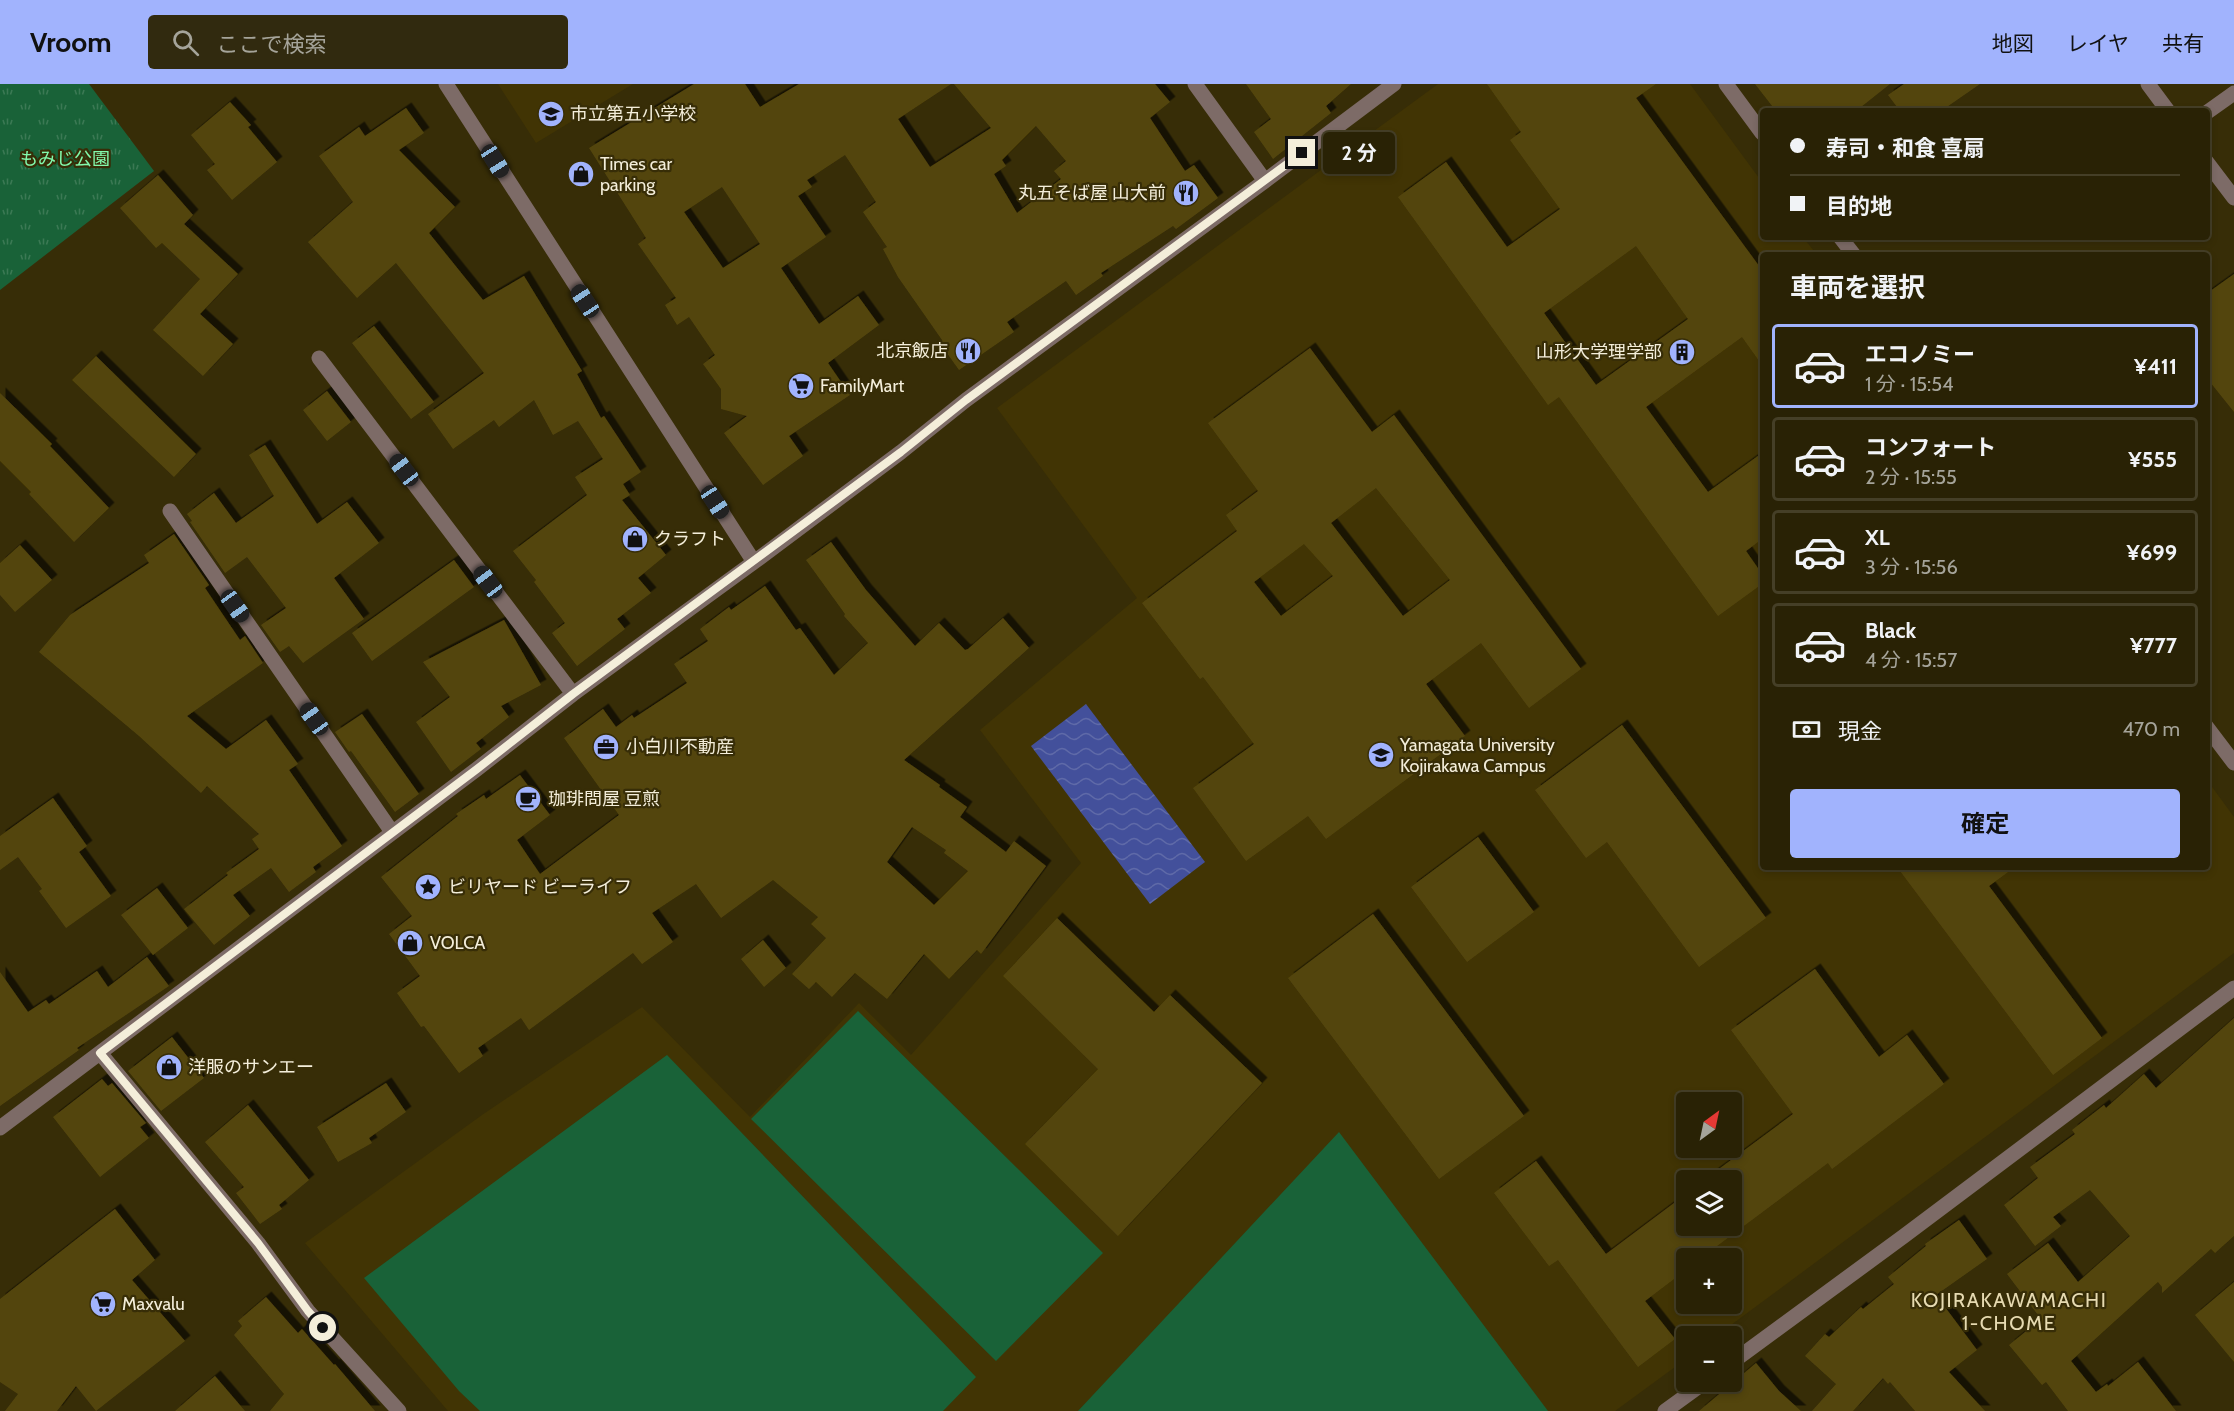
<!DOCTYPE html>
<html lang="ja">
<head>
<meta charset="utf-8">
<style>
  :root { --surface:#292205; --page:#312a0f; --text:#f1f3f6; --muted:#a5a49a; --line:#453f27; --accent:#a1b3fd }
  body { margin:0; font-family:Cabin,"Noto Sans JP",sans-serif; background:var(--page); color:var(--text); height:100vh; display:flex; flex-direction:column; font-size:22px; white-space:nowrap }
  * { box-sizing:border-box; margin:0 }
  p { font-size:20px; color:var(--muted) }
  .icon { flex:none; width:33px; height:33px; fill:none; stroke:currentColor; stroke-width:2; stroke-linecap:round; stroke-linejoin:round }
  .map { position:relative; flex:1; overflow:hidden }
  .details { position:absolute; left:1760px; top:168px; width:450px; height:618px; display:flex; flex-direction:column; background:var(--surface); border-radius:6px; box-shadow:0 3px 9px #0003,0 0 0 2px var(--line) }
  .details>* { flex:none }
  .banner { position:absolute; left:1760px; top:24px; width:450px; height:132px; border-radius:6px; box-shadow:0 3px 9px #0003,0 0 0 2px var(--line); display:grid; align-content:center; height:132px; padding:0 30px; background:var(--surface) }
  .needle { width:39px; rotate:33deg }
  .fabs { position:absolute; left:1676px; top:1008px; display:grid; gap:12px }
  .fabs a { display:grid; place-items:center; width:66px; height:66px; border-radius:6px; background:var(--surface); box-shadow:0 3px 9px #0003,0 0 0 2px var(--line); font-size:30px }
  .end { position:absolute; width:27px; height:27px; margin:-14px; border:8px solid #f4eeda; background:#111; box-shadow:0 0 0 3px #111 }
  .from { border-radius:50% }
  .bubble { position:absolute; height:42px; border-radius:6px; background:var(--surface); box-shadow:0 3px 9px #0003,0 0 0 2px var(--line); font-size:20px; font-weight:700; line-height:42px; text-align:center }
  .car { position:absolute; width:18px; height:36px; margin:-18px -9px; border-radius:8px; box-shadow:0 0 4px 2px #0007; background:linear-gradient(#222 24%,#8ab4d8 0 40%,#222 0 76%,#8ab4d8 0 86%,#222 0) }
  .banner b { display:flex; align-items:center; gap:21px; height:57px; font-size:22px }
  .banner b+b { border-top:2px solid var(--line) }
  .banner i { width:15px; height:15px; background:var(--text) }
  ul { padding:0; list-style:none }
  li { display:flex; align-items:center; gap:18px; height:84px; margin:0 12px 9px; padding:0 18px; border:3px solid var(--line); border-radius:6px }
  li div { flex:1 }
  li b { display:block; font-size:22px }
  li em { font-style:normal; font-weight:700 }
  li.selected { border-color:var(--accent) }
  li>.icon { width:54px; height:54px; stroke-width:1.5 }
  h2 { padding:0 30px; font-size:27px; line-height:72px }
  .pay { display:flex; align-items:center; gap:15px; height:66px; padding:0 30px; font-size:22px }
  .pay p { margin-inline-start:auto }
  .cta { display:flex; gap:12px; margin-top:auto; padding:12px 30px }
  .cta a { flex:1; height:69px; border-radius:6px; background:var(--accent); color:#111; font-size:24px; font-weight:700; line-height:69px; text-align:center }
  header { display:flex; align-items:center; gap:36px; box-sizing:border-box; height:84px; padding:0 30px; background:var(--accent); color:#111 }
  header strong { font-size:28px }
  nav { display:flex; gap:33px; margin-inline-start:auto; font-size:21px }
  .search { width:420px; height:54px; background:var(--page); display:flex; align-items:center; gap:15px; box-sizing:border-box; padding:0 21px; border-radius:6px; color:var(--muted); font-size:22px }
  .map>svg:first-child { display:block }
  .built { fill:#413404; fill-rule:evenodd }
  .park { fill:url(#park-tufts) }
  .garden { fill:#196238 }
  .water { fill:url(#water-waves) }
  .building { fill:#53450d; fill-rule:evenodd; filter:url(#shadow) }
  .lines { fill:none; stroke-linecap:round; stroke-linejoin:round }
  .minor { stroke:#7d6b67; stroke-width:15 }
  .route { stroke:#f4eeda; stroke-width:8 }
  .labels { text-anchor:middle; dominant-baseline:central; stroke-width:4.5; stroke-linejoin:round; paint-order:stroke }
  .poi-label { font-size:18px; fill:#f4eeda; stroke:#372d07; text-anchor:start }
  .park-label { font-size:18px; fill:#82f9ac; stroke:#372d07 }
  .neighbourhood-label { font-size:20px; letter-spacing:1.5px; fill:#e6dab1; stroke:#372d07 }
</style>
</head>
<body>
<header>
<strong>Vroom</strong>
<div class="search"><svg class="icon" aria-label="search" viewBox="0 0 24 24"><circle cx="10" cy="10" r="6"/><path d="M15 15l6 6"/></svg>ここで検索</div>
<nav><a>地図</a><a>レイヤ</a><a>共有</a></nav>
</header>
<div class="map">
<svg width="2234" height="1327" viewBox="0 0 2234 1327">
  <defs>
    <pattern id="park-tufts" width="24" height="20" patternUnits="userSpaceOnUse" patternTransform="scale(1.5)"><rect width="24" height="20" fill="#196238"/><path d="M3 7l-1-3M5 7V3M7 7l1-3M15 17l-1-3M17 17v-4M19 17l1-3" fill="none" stroke="#3b7954"/></pattern>
    <pattern id="water-waves" width="16" height="10" patternUnits="userSpaceOnUse" patternTransform="scale(1.5)"><rect width="16" height="10" fill="#43509b"/><path d="M0 5q4-4 8 0t8 0" fill="none" stroke="#5f6aa8"/></pattern>
    <filter id="shadow"><feDropShadow dx="5.5" dy="-5.5" stdDeviation="0" flood-color="#0009"/></filter>
  </defs>
  <rect width="100%" height="100%" fill="#372d07"/>
  <path class="built" d="M498,0H633L536,59Z
    M1438,0H1690L1762,98V153H1803L1817,171H1762V783H2206L2207,696L2234,733V869L1716,1252H1686V1275L1615,1327H448L305,1159L482,1031L642,923L750,1033L859,919L911,971L1081,779L980,646L1137,514L997,324ZM1686,1018H1731V1064H1686ZM1686,1096H1731V1142H1686ZM1686,1174H1731V1220H1686Z"/>
  <path class="park" d="M0,0H89L154,87L0,206Z"/>
  <path class="garden" d="M858,927L1103,1169L996,1277L751,1035Z
    M667,971L976,1293L943,1327H480L459,1307L364,1194Z
    M1339,1048L1548,1327H1078Z"/>
  <path class="water" d="M1086,620L1205,778L1150,820L1031,662Z"/>
  <path class="building" d="M694,0H745L760,23L799,0H951L898,35L930,83L991,44L954,0H1155L1170,18L1150,34L1185,87L1194,81L1218,114L1176,145L1173,142L1101,189L1103,192L1076,211L1066,197L1007,238L1014,248L959,286L939,258L942,256L898,193L883,165L887,163L863,128L876,118L845,71L807,96L812,103L798,112L826,153L781,184L819,240L858,212L879,241L828,279L850,311L789,352L803,372L763,401L724,349L747,332L721,325V305L703,280L715,271L689,233L677,241L665,221L676,214L638,160L646,154L589,64ZM1036,42L1066,77L1054,87L1061,95L1017,129L994,90L1006,82L1002,76ZM722,103L760,160L723,184L684,128Z
    M1246,0H1351L1326,22L1331,29L1273,75L1254,48L1271,35Z
    M1487,0H1656L1636,14L1762,186V281L1742,253L1646,323L1708,408L1762,369V455L1746,467L1762,490V500L1718,532L1559,313L1548,321L1398,113L1446,78L1507,163L1560,125L1510,56L1521,48ZM1636,162L1688,235L1596,301L1544,229Z
    M1755,0H1890L1856,27H1776Z
    M1904,0H1980L1941,27H1900L1888,11Z
    M230,18L251,41L248,43L277,78L232,116L207,86L215,80L191,51Z
    M406,24L424,49L399,66L455,123L429,149L483,216L524,192L582,287L577,290L601,334L604,332L641,388L623,400L630,411L622,416L666,471L638,494L651,509L617,535L625,545L577,582L552,549L565,539L534,498L536,496L513,467L587,411L575,393L603,375L578,337L553,351L534,316L499,343L494,336L453,365L428,330L484,289L396,179L357,214L308,158L353,118L319,72L359,43L365,52Z
    M158,91L193,131L184,140L238,190L200,230L233,260L203,292L153,246L200,195L162,159L156,164L120,124Z
    M2234,190V328L2206,293V210Z
    M374,242L434,318L411,335L352,259Z
    M1310,264L1372,348L1394,331L1581,585L1529,624L1481,559L1426,600L1465,652L1326,755L1308,732L1246,777L1193,704L1254,660L1203,593L1200,595L1142,519L1237,447L1226,431L1258,407L1208,339ZM1376,404L1450,496L1403,532L1331,439ZM1304,460L1333,492L1281,532L1254,498Z
    M96,272L196,370L174,393L72,296Z
    M327,307L351,338L327,357L303,326Z
    M0,309L52,360L50,362L109,424L74,458L29,410L31,408L0,377Z
    M265,361L317,440L347,418L379,459L334,494L364,535L303,579L289,562L280,568L261,541L286,524L247,473L225,489L190,438L192,437L187,430L214,409L236,439L274,412L249,371Z
    M174,450L209,501L205,504L240,556L245,552L263,579L187,632L226,665L266,636L298,680L289,686L342,762L313,783L316,788L289,808L271,784L233,811L250,832L214,861L184,825L228,791L226,789L259,765L252,755L259,750L207,702L201,709L139,652L39,568L70,531L149,479L144,471Z
    M831,458L866,506L915,562L939,539L965,566L968,565L1003,534L1029,564L904,676L940,701L939,703L967,723L960,733L1006,768L1014,757L1046,782L981,870L977,866L949,895L924,870L887,915L855,889L832,913L816,898L809,905L792,890L826,854L811,840L818,833L773,796L721,834L696,800L652,829L673,858L642,880L633,869L529,946L521,934L478,964L483,972L459,989L424,942L421,943L397,909L420,892L389,850L412,832L381,793L458,732L456,730L484,711L486,715L520,691L550,731L517,756L540,790L619,731L564,654L603,625L616,643L632,631L634,634L687,599L674,580L708,557L700,545L729,523L731,526L765,502L796,546L800,544L834,591L868,559L844,532L845,530L806,476ZM912,743L946,766L944,769L968,787L934,821L887,778Z
    M20,461L52,496L15,528L0,511V479Z
    M454,476L474,503L372,577L352,549Z
    M504,536L541,601L501,622L509,633L476,659L481,665L451,688L416,638L450,613L423,578Z
    M362,630L419,710L395,728L351,667L349,668L335,648Z
    M1622,641L1766,834L1699,883L1607,758L1586,774L1535,706Z
    M53,714L87,762L79,768L111,812L66,844L39,807L42,805L18,773L0,786V752Z
    M1478,753L1534,828L1467,878L1411,803Z
    M1897,783H2015L1989,802L2102,954L2053,991Z
    M157,804L188,844L153,871L121,831Z
    M1373,830L1524,1032L1439,1095L1288,894Z
    M1057,834L1154,928L1170,911L1262,999L1118,1152L1025,1060L1098,985L1003,892Z
    M763,856L786,884L764,903L741,875Z
    M147,873L169,902L77,964L79,966L0,1022V888L28,928L46,916L49,920L97,887L108,903Z
    M1815,885L1879,973L1907,951L1944,1000L1832,1085L1828,1079L1701,1174H1686V1186L1645,1217L1675,1255L1638,1283L1558,1176L1549,1182L1494,1109L1536,1077L1606,1170L1686,1110V1142H1731V1096H1704L1793,1030L1731,946Z
    M2234,934V1152L2215,1169L2211,1165L2162,1209V1203L2158,1198L2071,1277L2096,1308L2107,1300L2108,1302L2138,1278L2176,1327H2068L2046,1298L2042,1301L2009,1261L2041,1235L2007,1190L2048,1159L2078,1198L2130,1152L2090,1106L2053,1133L2061,1142L2035,1162L2004,1121L2038,1094L2030,1083L2075,1050L2072,1046L2104,1021L2106,1024L2144,990L2156,1004Z
    M172,953L204,994L161,1027L128,987Z
    M102,995L108,1002L112,999L146,1039L140,1043L149,1054L100,1093L53,1033Z
    M386,999L406,1028L369,1054L372,1059L338,1078L317,1043Z
    M248,1021L309,1096L279,1121L282,1125L260,1140L236,1109L244,1103L205,1058Z
    M115,1125L155,1176L132,1196L185,1257L96,1327L76,1302L57,1327H5L18,1310L0,1298V1215Z
    M1959,1136L1987,1175L1936,1211L1977,1266L1949,1288L1985,1327H1915L1890,1298L1888,1300L1883,1294L1853,1327H1812L1836,1300L1805,1272L1825,1250L1829,1253L1861,1223L1863,1225L1894,1200L1888,1193L1926,1162L1925,1160Z
    M2234,1198V1278L2195,1231Z
    M266,1213L298,1249L302,1245L334,1281L335,1280L375,1327H270L284,1310L234,1251L242,1242L238,1237Z
    M1756,1279L1779,1307L1801,1327H1699Z
    M215,1292L245,1327H175Z"/>
  <g class="lines">
    <path class="minor" d="M446,0L754,478
      M1195,0L1265,97
      M1726,0L1762,49
      M2148,0L2168,27
      M2206,29L2234,9
      M2206,77L2234,114
      M1840,153L1854,171
      M319,274L573,610
      M170,427L392,748
      M2206,642L2234,679
      M100,969L258,1159L308,1227L399,1327
      M0,1044L477,685L573,610L754,478L901,368L966,316L1265,97L1394,0
      M1731,1279L1904,1152L2234,904
      M1665,1327L1705,1298"/>
  </g>
  <g class="lines">
    <path class="route" d="M323,1244L308,1227L258,1159L100,969L477,685L573,610L901,368L966,316L1302,69"/>
  </g>
  <defs>
    <symbol id="school-disc" viewBox="-11 -11 22 22"><circle r="9.5" fill="#a1b3fd" stroke="#372d07"/><path d="M0-5L7-2L0 1L-7-2ZM-4 1L0 2.5L4 1V4Q0 6-4 4Z" fill="#111"/></symbol>
    <symbol id="shop-disc" viewBox="-11 -11 22 22"><circle r="9.5" fill="#a1b3fd" stroke="#372d07"/><path d="M-5-2.5h2.3a2.7 3.5 0 0 1 5.4 0H5L5.5 6h-11ZM-1.5-2.5h3a1.5 2.3 0 0 0-3 0Z" fill="#111"/></symbol>
    <symbol id="restaurant-disc" viewBox="-11 -11 22 22"><circle r="9.5" fill="#a1b3fd" stroke="#372d07"/><path d="M-5-6h1v4h1v-4h1v4h1v-4h1v5L-1.5 .5V6h-2V.5L-5-1ZM5-6V6H3V1.5H1.5Q1.5-4 5-6Z" fill="#111"/></symbol>
    <symbol id="building-disc" viewBox="-11 -11 22 22"><circle r="9.5" fill="#a1b3fd" stroke="#372d07"/><path d="M-4-6H4V6H1V3H-1V6H-4ZM-2.5-4.3h1.7v1.8h-1.7ZM.8-4.3h1.7v1.8H.8ZM-2.5-1h1.7V.8h-1.7ZM.8-1h1.7V.8H.8Z" fill="#111"/></symbol>
    <symbol id="supermarket-disc" viewBox="-11 -11 22 22"><circle r="9.5" fill="#a1b3fd" stroke="#372d07"/><path d="M-6-5.5h2.5l.6 2H6L4.5 2H-2.5L-4.4-4H-6ZM-1.5 3.2a1.3 1.3 0 1 0 .1 0ZM3 3.2a1.3 1.3 0 1 0 .1 0Z" fill="#111"/></symbol>
    <symbol id="office-disc" viewBox="-11 -11 22 22"><circle r="9.5" fill="#a1b3fd" stroke="#372d07"/><path d="M-6-3h4V-5.5h4V-3h4V5H-6ZM-1-4.5V-3h2v-1.5ZM-6 0V1H6V0Z" fill="#111"/></symbol>
    <symbol id="university-disc" viewBox="-11 -11 22 22"><circle r="9.5" fill="#a1b3fd" stroke="#372d07"/><path d="M0-5L7-2L0 1L-7-2ZM-4 1L0 2.5L4 1V4Q0 6-4 4Z" fill="#111"/></symbol>
    <symbol id="cafe-disc" viewBox="-11 -11 22 22"><circle r="9.5" fill="#a1b3fd" stroke="#372d07"/><path d="M-5.5-4.5H6V0H3Q3 3.5 0 3.5H-2.5Q-5.5 3.5-5.5 0ZM3-3.2v2h1.7v-2ZM-6 4.5H4V6H-6Z" fill="#111"/></symbol>
    <symbol id="sight-disc" viewBox="-11 -11 22 22"><circle r="9.5" fill="#a1b3fd" stroke="#372d07"/><path d="M0-6L1.8-2.2L6-1.7L2.9 1.2L3.7 5.4L0 3.3L-3.7 5.4L-2.9 1.2L-6-1.7L-1.8-2.2Z" fill="#111"/></symbol>
  </defs>
  <g fill-rule="evenodd">
    <use href="#school-disc" x="536" y="15" width="30" height="30"/>
    <use href="#shop-disc" x="566" y="75" width="30" height="30"/>
    <use href="#restaurant-disc" x="1171" y="94" width="30" height="30"/>
    <use href="#restaurant-disc" x="953" y="252" width="30" height="30"/>
    <use href="#building-disc" x="1667" y="253" width="30" height="30"/>
    <use href="#supermarket-disc" x="786" y="287" width="30" height="30"/>
    <use href="#shop-disc" x="620" y="440" width="30" height="30"/>
    <use href="#office-disc" x="591" y="648" width="30" height="30"/>
    <use href="#university-disc" x="1366" y="656" width="30" height="30"/>
    <use href="#cafe-disc" x="513" y="700" width="30" height="30"/>
    <use href="#sight-disc" x="413" y="788" width="30" height="30"/>
    <use href="#shop-disc" x="395" y="844" width="30" height="30"/>
    <use href="#shop-disc" x="154" y="968" width="30" height="30"/>
    <use href="#supermarket-disc" x="88" y="1205" width="30" height="30"/>
  </g>
  <g class="labels">
    <g class="poi-label">
      <text x="570" y="30">市立第五小学校</text>
      <text x="600" y="80">Times car<tspan x="600" dy="21">parking</tspan></text>
      <text x="1166" y="109" text-anchor="end">丸五そば屋 山大前</text>
      <text x="948" y="267" text-anchor="end">北京飯店</text>
      <text x="1662" y="268" text-anchor="end">山形大学理学部</text>
      <text x="820" y="302">FamilyMart</text>
      <text x="654" y="455">クラフト</text>
      <text x="1400" y="661">Yamagata University<tspan x="1400" dy="21">Kojirakawa Campus</tspan></text>
      <text x="626" y="663">小白川不動産</text>
      <text x="548" y="715">珈琲問屋 豆煎</text>
      <text x="448" y="803">ビリヤード ビーライフ</text>
      <text x="430" y="859">VOLCA</text>
      <text x="188" y="983">洋服のサンエー</text>
      <text x="122" y="1220">Maxvalu</text>
    </g>
    <g class="park-label">
      <text x="65" y="75">もみじ公園</text>
    </g>
    <g class="neighbourhood-label">
      <text x="2009" y="1216">KOJIRAKAWAMACHI<tspan x="2009" dy="23">1-CHOME</tspan></text>
    </g>
  </g>
</svg>
<div class="fabs">
<a><svg class="needle" viewBox="-14 -14 28 28"><path d="M0-13l5 13h-10z" fill="#e53935"/><path d="M0 13l5-13h-10z" fill="#a5a49a"/></svg></a>
<a><svg class="icon" aria-label="layers" viewBox="0 0 24 24"><path d="M12 4l9 5-9 5-9-5zM3 14l9 5 9-5"/></svg></a>
<a>+</a>
<a>−</a>
</div>
<i class="end from" style="left:323px;top:1244px"></i>
<i class="end" style="left:1302px;top:69px"></i>
<div class="bubble" style="left:1323px;top:48px;width:72px">2 分</div>
<i class="car" style="left:495px;top:77px;rotate:148deg"></i>
<i class="car" style="left:585px;top:217px;rotate:327deg"></i>
<i class="car" style="left:404px;top:386px;rotate:323deg"></i>
<i class="car" style="left:715px;top:418px;rotate:147deg"></i>
<i class="car" style="left:488px;top:498px;rotate:323deg"></i>
<i class="car" style="left:235px;top:522px;rotate:145deg"></i>
<i class="car" style="left:314px;top:635px;rotate:325deg"></i>
<div class="banner">
<b><i class="from"></i>寿司・和食 喜扇</b>
<b><i></i>目的地</b>
</div>
<section class="details">
<h2>車両を選択</h2>
<ul>
<li class="selected"><svg class="icon" aria-label="car" viewBox="0 0 24 24"><path d="M5 17H2v-5l4-1 3-4h7l3 4 3 1v5h-3M9 17h6M6 11h13"/><circle cx="7" cy="17" r="2"/><circle cx="17" cy="17" r="2"/></svg><div><b>エコノミー</b><p>1 分 · 15:54</p></div><em>¥411</em></li>
<li><svg class="icon" aria-label="car" viewBox="0 0 24 24"><path d="M5 17H2v-5l4-1 3-4h7l3 4 3 1v5h-3M9 17h6M6 11h13"/><circle cx="7" cy="17" r="2"/><circle cx="17" cy="17" r="2"/></svg><div><b>コンフォート</b><p>2 分 · 15:55</p></div><em>¥555</em></li>
<li><svg class="icon" aria-label="car" viewBox="0 0 24 24"><path d="M5 17H2v-5l4-1 3-4h7l3 4 3 1v5h-3M9 17h6M6 11h13"/><circle cx="7" cy="17" r="2"/><circle cx="17" cy="17" r="2"/></svg><div><b>XL</b><p>3 分 · 15:56</p></div><em>¥699</em></li>
<li><svg class="icon" aria-label="car" viewBox="0 0 24 24"><path d="M5 17H2v-5l4-1 3-4h7l3 4 3 1v5h-3M9 17h6M6 11h13"/><circle cx="7" cy="17" r="2"/><circle cx="17" cy="17" r="2"/></svg><div><b>Black</b><p>4 分 · 15:57</p></div><em>¥777</em></li>
</ul>
<div class="pay"><svg class="icon" aria-label="cash" viewBox="0 0 24 24"><path d="M3 7h18v10H3z"/><circle cx="12" cy="12" r="2"/></svg>現金<p>470 m</p></div>
<div class="cta"><a>確定</a></div>
</section>
</div>
</body>
</html>
